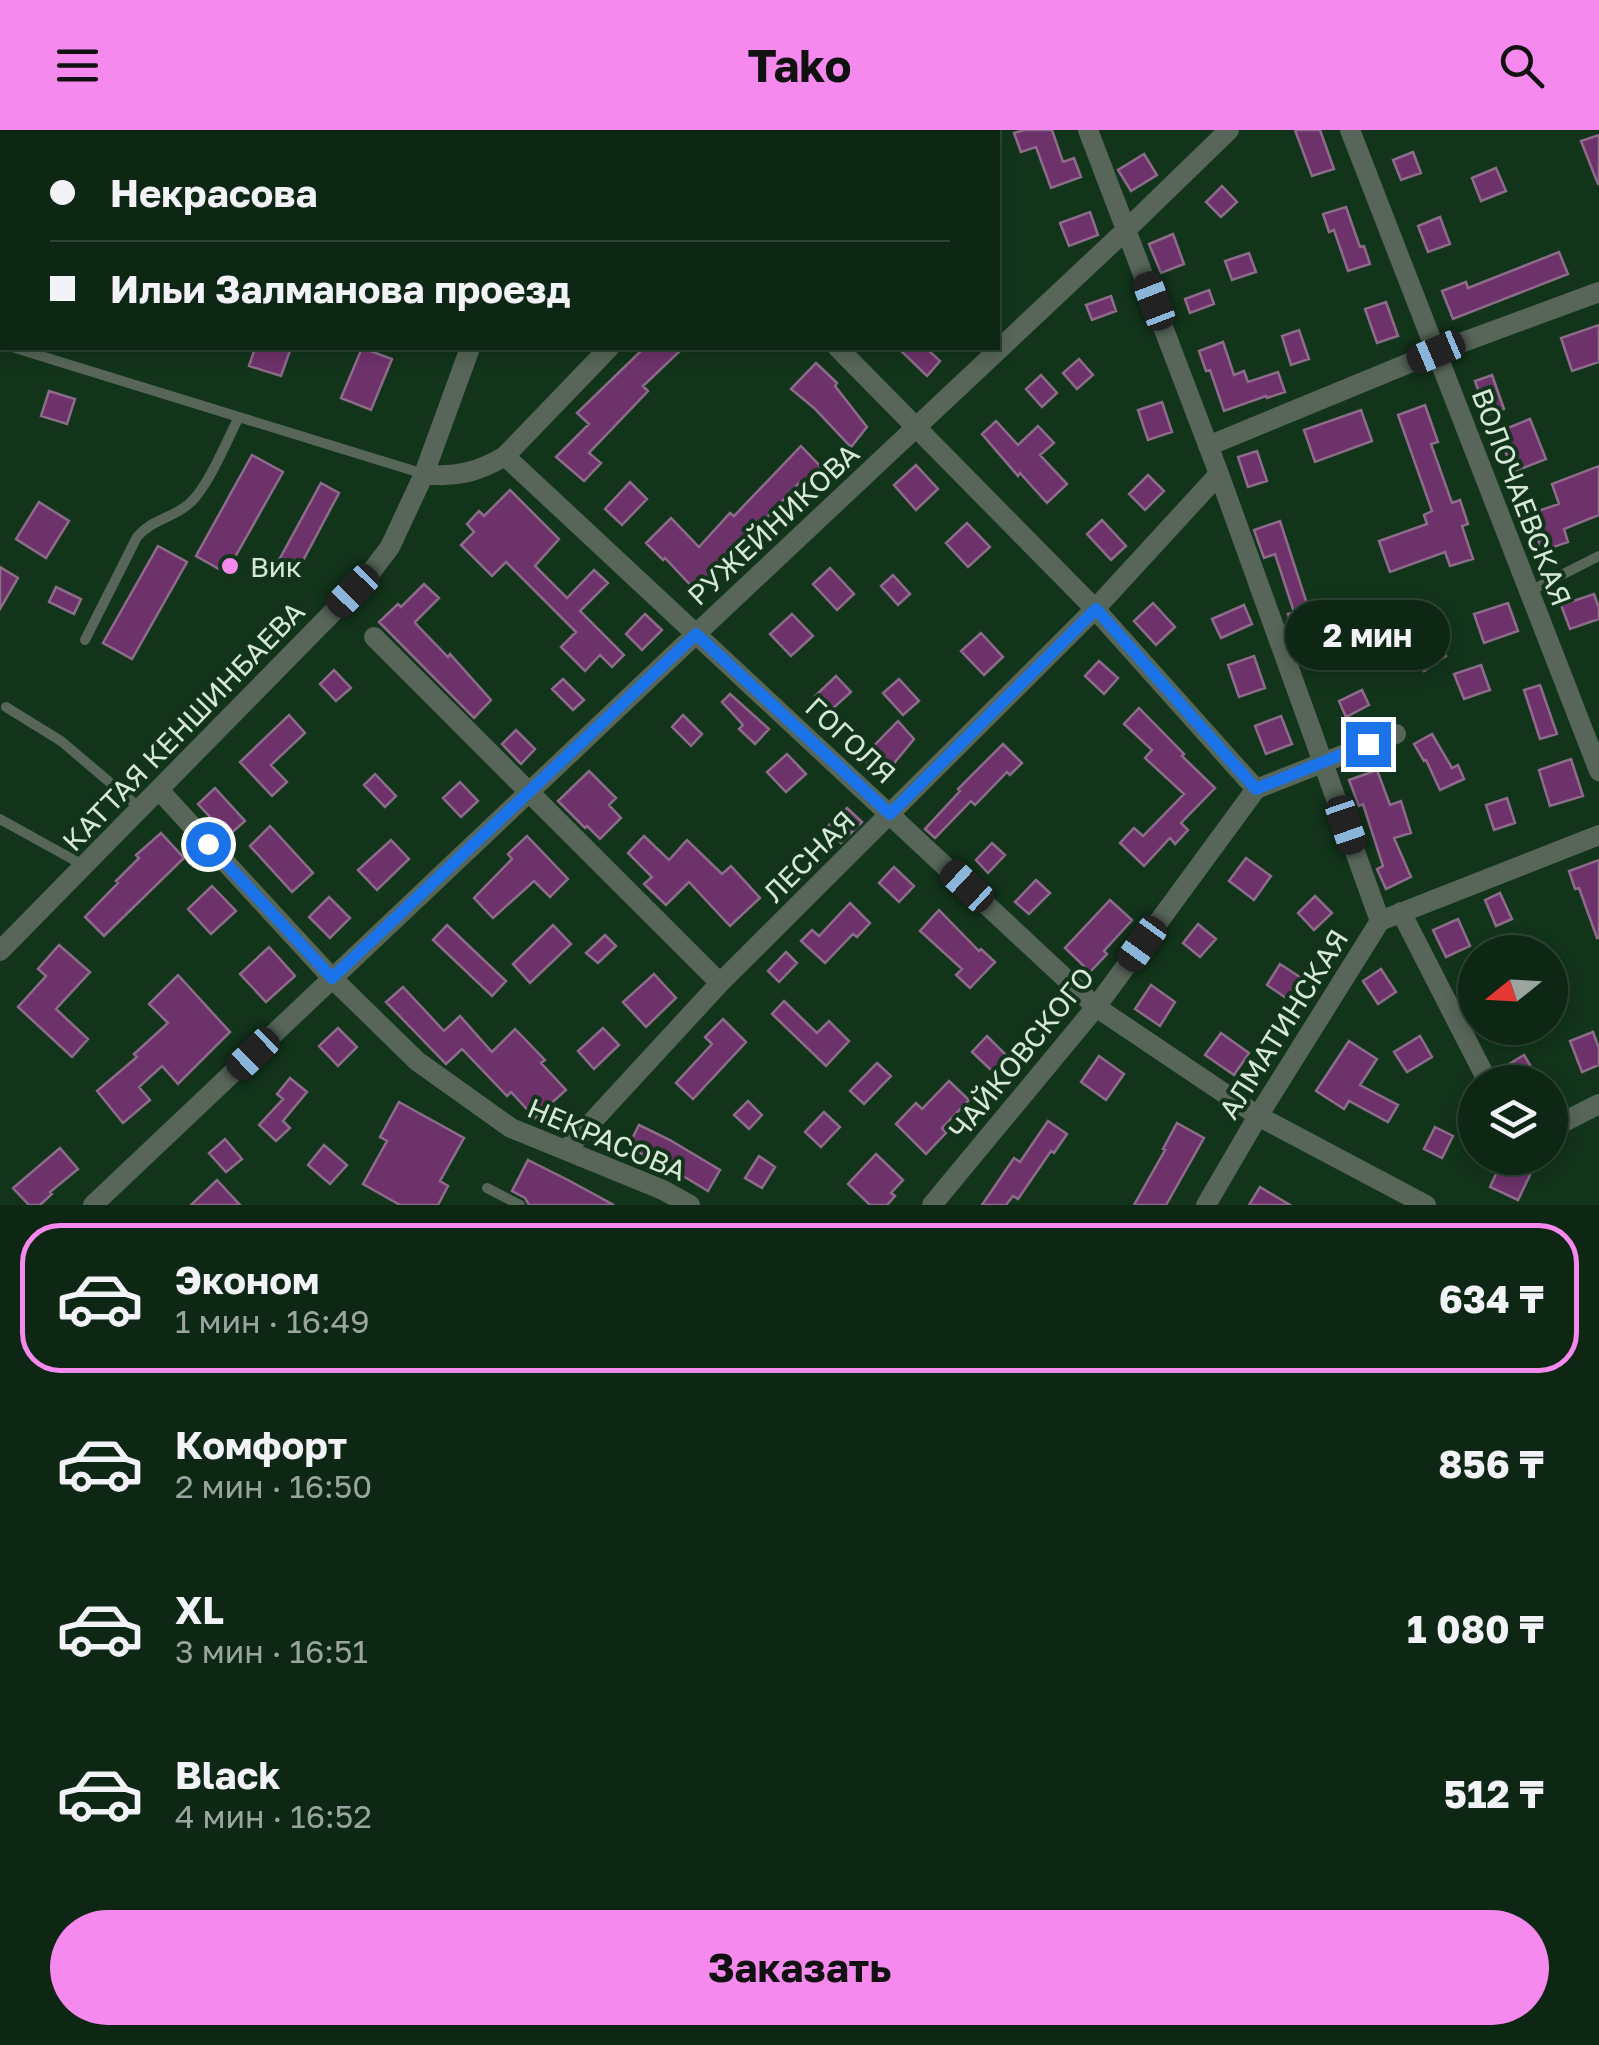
<!DOCTYPE html>
<html lang="ru">
<head>
<meta charset="utf-8">
<style>
  :root { --surface:#0e2714; --page:#172f1d; --text:#f1f3f6; --muted:#9ba5a0; --line:#2e4434; --accent:#f589ee }
  body { margin:0; font-family:"Golos Text",sans-serif; background:var(--page); color:var(--text); height:100vh; display:flex; flex-direction:column; font-size:38px; white-space:nowrap }
  * { box-sizing:border-box; margin:0 }
  p { font-size:32px; color:var(--muted) }
  .icon { flex:none; width:55px; height:55px; fill:none; stroke:currentColor; stroke-width:2; stroke-linecap:round; stroke-linejoin:round }
  .map { position:relative; height:1075px; overflow:hidden }
  .side { display:flex; flex-direction:column; background:var(--surface); flex:1 }
  .side>* { flex:none }
  .top-card { position:absolute; left:0px; top:0px; width:1000px; height:220px; box-shadow:0 5px 15px #0003,0 0 0 2px var(--line); display:grid; align-content:center; height:220px; padding:0 50px; background:var(--surface) }
  .needle { width:65px; rotate:252deg }
  .controls { position:absolute; left:1458px; top:805px; display:grid; gap:20px }
  .controls a { display:grid; place-items:center; width:110px; height:110px; border-radius:50%; background:var(--surface); box-shadow:0 5px 15px #0003,0 0 0 2px var(--line); font-size:50px }
  .end { position:absolute; width:45px; height:45px; margin:-22px; border:12px solid #1a73e8; background:#fff; box-shadow:0 0 0 5px #fff }
  .from { border-radius:50% }
  .bubble { position:absolute; height:70px; border-radius:35px; background:var(--surface); box-shadow:0 5px 15px #0003,0 0 0 2px var(--line); font-size:32px; font-weight:700; line-height:70px; text-align:center }
  .car { position:absolute; width:30px; height:60px; margin:-30px -15px; border-radius:12px; box-shadow:0 0 8px 2px #0007; background:linear-gradient(#222 24%,#8ab4d8 0 40%,#222 0 76%,#8ab4d8 0 86%,#222 0) }
  .top-card b { display:flex; align-items:center; gap:35px; height:95px; font-size:38px }
  .top-card b+b { border-top:2px solid var(--line) }
  .top-card i { width:25px; height:25px; background:var(--text) }
  ul { padding:18px 0 0; list-style:none }
  li { display:flex; align-items:center; gap:30px; height:150px; margin:0 20px 15px; padding:0 30px; border:5px solid transparent; border-radius:40px }
  li div { flex:1 }
  li b { display:block; font-size:38px }
  li em { font-style:normal; font-weight:700 }
  li.selected { border-color:var(--accent) }
  li>.icon { width:90px; height:90px; stroke-width:1.5 }
  .primary-button { display:flex; gap:20px; margin-top:auto; padding:20px 50px }
  .primary-button a { flex:1; height:115px; border-radius:60px; background:var(--accent); color:#111; font-size:40px; font-weight:700; line-height:115px; text-align:center }
  header { display:flex; justify-content:space-between; align-items:center; height:130px; padding:0 50px; background:var(--accent); color:#111; font-size:45px; font-weight:700 }
  .map>svg:first-child { display:block }
  .building { fill:#6e326b; stroke:#8d6c8a; stroke-width:2.5 }
  .lines { fill:none; stroke-linecap:round; stroke-linejoin:round }
  .service { stroke:#576659; stroke-width:10 }
  .minor { stroke:#576659; stroke-width:20 }
  .route { stroke:#1a73e8; stroke-width:12 }
  .poi-dot { fill:#f589ee; stroke:#12341b; stroke-width:4 }
  .labels { text-anchor:middle; dominant-baseline:central; stroke-width:8; stroke-linejoin:round; paint-order:stroke }
  .street-label { font-size:28px; fill:#d6e9d8; stroke:#12341b }
  .poi-label { font-size:28px; fill:#d6e9d8; stroke:#12341b; text-anchor:start }
</style>
</head>
<body>
<header><svg class="icon" aria-label="menu" viewBox="0 0 24 24"><path d="M4 6h16M4 12h16M4 18h16"/></svg>Tako<svg class="icon" aria-label="search" viewBox="0 0 24 24"><circle cx="10" cy="10" r="6"/><path d="M15 15l6 6"/></svg></header>
<div class="map">
<svg width="1599" height="1075" viewBox="0 0 1599 1075">
  <rect width="100%" height="100%" fill="#12341b"/>
  <path class="building" d="M1024,0H1052L1063,32L1074,28L1081,47L1051,58L1036,17L1021,22L1014,3Z
    M1295,0H1320L1334,39L1312,46Z
    M1599,5V54H1598L1581,11Z
    M1413,22L1421,43L1401,50L1393,30Z
    M1144,24L1157,45L1131,61L1118,40Z
    M1496,38L1506,61L1481,71L1472,48Z
    M1222,56L1237,72L1221,87L1206,72Z
    M1346,77L1360,117L1364,116L1370,134L1348,141L1334,100L1329,102L1323,84Z
    M1090,82L1098,105L1069,116L1060,93Z
    M1440,87L1450,114L1428,122L1418,96Z
    M1173,104L1184,134L1161,143L1149,114Z
    M1559,122L1568,144L1453,189L1442,161L1466,152L1468,158Z
    M1249,123L1256,142L1232,150L1225,131Z
    M1209,160L1214,174L1190,183L1185,169Z
    M1111,166L1116,181L1092,190L1086,175Z
    M1386,172L1398,206L1377,213L1365,179Z
    M1599,195V232L1572,241L1561,208Z
    M1299,200L1309,229L1291,235L1282,206Z
    M1223,212L1234,245L1244,241L1248,252L1278,242L1285,262L1267,268L1266,266L1224,281L1210,240L1206,241L1199,221Z
    M255,218H291L281,246L249,236Z
    M362,218L392,229L371,280L341,268Z
    M644,218H683L643,256L648,261L589,323L601,333L584,351L556,327L589,294L577,283Z
    M898,218H926L940,231L927,246Z
    M1079,229L1093,245L1077,259L1063,243Z
    M816,233L837,253L835,256L867,297L851,317L814,278L791,259Z
    M1041,245L1057,263L1042,277L1026,259Z
    M1492,245L1504,279L1487,285L1475,251Z
    M49,261L75,269L67,294L41,286Z
    M1162,272L1172,302L1148,310L1138,280Z
    M1425,275L1438,312L1431,314L1452,373L1460,370L1468,394L1462,396L1473,429L1450,436L1445,422L1390,442L1379,411L1427,394L1424,385L1432,381L1398,285Z
    M1361,280L1372,311L1315,332L1304,300Z
    M1530,289L1546,329L1513,342L1498,302Z
    M996,291L1018,315L1038,296L1054,313L1040,325L1067,354L1047,373L1020,343L1018,346L982,304Z
    M801,316L821,337L802,356L799,353L719,439L696,461L665,428L663,430L646,413L671,388L699,417L730,383L734,386Z
    M1257,321L1267,351L1248,357L1238,327Z
    M252,325L283,342L226,443L196,426Z
    M916,335L938,359L916,380L894,355Z
    M1599,336V385L1564,399L1568,412L1542,421L1529,384L1559,374L1552,354Z
    M1148,345L1164,361L1145,380L1129,364Z
    M630,352L647,369L622,395L605,379Z
    M321,353L339,363L298,440L279,430Z
    M510,360L559,409L535,436L567,468L594,440L608,453L580,481L624,525L612,537L600,525L585,541L561,517L576,502L506,432L492,446L461,415L474,402L467,394L479,381L484,386Z
    M39,372L69,391L46,428L16,409Z
    M1102,390L1126,416L1111,430L1087,404Z
    M1280,391L1308,477L1314,475L1327,513L1301,521L1288,484L1294,482L1275,424L1264,428L1254,400Z
    M967,393L990,417L968,437L946,413Z
    M158,416L187,432L132,529L103,513Z
    M0,437L18,448L0,479Z
    M830,438L854,464L837,480L813,454Z
    M893,445L910,464L898,475L881,456Z
    M424,454L439,468L415,492L417,495L448,527L450,524L491,570L474,588L379,492L398,474L401,477Z
    M56,457L81,469L74,484L49,472Z
    M1594,464L1599,478V489L1570,499L1561,475Z
    M1153,473L1175,497L1156,515L1134,491Z
    M1406,473L1416,505L1427,497L1446,526L1424,541L1394,495L1383,499L1377,483Z
    M1508,473L1518,501L1484,513L1474,484Z
    M1244,475L1252,494L1221,508L1212,489Z
    M645,484L662,500L642,520L626,504Z
    M792,484L813,506L791,526L770,504Z
    M981,503L1003,527L984,545L961,521Z
    M1254,526L1265,558L1239,567L1228,535Z
    M1099,531L1118,548L1104,564L1085,546Z
    M1481,535L1490,560L1464,569L1454,544Z
    M334,540L351,558L336,571L320,554Z
    M836,546L851,562L829,582L815,566Z
    M563,549L584,570L573,580L552,559Z
    M899,549L919,571L903,585L883,563Z
    M1540,555L1557,604L1540,609L1524,560Z
    M1362,560L1369,575L1346,587L1339,571Z
    M730,564L769,599L755,614L739,599L743,595L722,572Z
    M1139,578L1184,624L1182,626L1215,658L1181,693L1188,700L1175,714L1170,708L1144,736L1120,713L1134,698L1143,706L1184,664L1145,628L1152,620L1124,594Z
    M289,585L305,603L271,635L287,652L272,666L240,632Z
    M683,585L702,604L691,616L672,597Z
    M1281,586L1292,614L1266,624L1255,596Z
    M898,591L914,609L882,648L862,628Z
    M516,600L535,619L521,634L502,614Z
    M1432,604L1452,638L1458,635L1464,649L1440,660L1426,630L1424,631L1414,614Z
    M1003,614L1022,633L1010,645L1007,642L975,675L971,671L935,708L925,699L960,661L958,659Z
    M787,624L806,644L786,662L767,642Z
    M1571,629L1583,666L1550,676L1539,640Z
    M1377,640L1390,675L1401,671L1411,703L1394,708L1411,747L1386,759L1377,739L1383,736L1363,674L1359,676L1349,650Z
    M589,641L616,668L609,675L621,688L600,709L587,696L585,698L558,671Z
    M375,644L396,666L385,677L364,655Z
    M460,652L478,671L461,687L443,668Z
    M215,658L245,691L228,706L198,674Z
    M1507,668L1515,693L1494,700L1486,675Z
    M847,678L862,692L841,713L826,698Z
    M270,696L313,743L292,762L250,716Z
    M161,703L184,728L104,806L85,787L118,753L116,751L139,728L136,725Z
    M527,706L568,749L550,767L534,751L493,788L474,768L512,729L508,724Z
    M644,706L669,730L687,710L722,744L731,736L760,768L730,796L689,752L666,775L644,754L652,747L628,723Z
    M391,710L409,729L377,760L358,740Z
    M992,713L1005,725L988,743L976,730Z
    M1246,728L1271,746L1254,770L1229,751Z
    M1599,730V808H1597L1579,758L1575,759L1569,741Z
    M894,737L914,756L899,772L879,753Z
    M1036,750L1050,763L1029,784L1015,772Z
    M212,756L236,781L211,804L188,779Z
    M1500,763L1512,789L1496,796L1485,770Z
    M1315,766L1332,783L1314,800L1298,783Z
    M329,767L350,788L330,808L309,787Z
    M1110,770L1132,790L1104,821L1107,824L1090,842L1065,818Z
    M850,773L870,793L857,807L853,804L825,833L801,811L812,800L819,806Z
    M939,780L979,821L981,819L995,832L970,858L956,845L962,839L920,801Z
    M1458,789L1470,816L1446,827L1433,800Z
    M1198,794L1216,809L1200,827L1183,813Z
    M447,795L506,851L492,866L433,810Z
    M553,795L571,814L530,853L513,834Z
    M605,805L616,816L598,833L586,823Z
    M59,815L90,842L56,879L88,909L72,927L18,877L46,846L38,839Z
    M269,817L295,846L266,872L240,844Z
    M786,822L797,833L779,852L768,841Z
    M1280,834L1303,849L1289,870L1267,855Z
    M1381,839L1396,862L1378,874L1363,851Z
    M654,844L676,868L646,897L623,872Z
    M178,845L230,902L178,954L162,936L139,957L150,970L123,993L97,961L137,927L134,924L168,893L149,874Z
    M1151,855L1175,872L1160,896L1135,879Z
    M403,857L444,901L460,886L492,922L515,899L545,930L541,933L566,960L535,988L511,962L507,966L462,919L446,934L386,872Z
    M784,871L817,903L829,891L849,911L826,936L772,884Z
    M723,889L746,912L693,969L676,953L712,914L705,907Z
    M338,898L357,917L338,936L319,916Z
    M603,898L619,915L594,939L578,921Z
    M1593,902L1599,918V935L1582,942L1570,911Z
    M1221,903L1249,923L1234,945L1205,925Z
    M987,906L1009,928L994,943L972,922Z
    M1420,906L1432,927L1407,942L1394,922Z
    M1349,911L1377,929L1360,955L1398,975L1388,992L1349,971L1344,979L1316,961Z
    M1524,925L1540,952H1515L1506,936Z
    M1099,926L1124,944L1106,970L1081,952Z
    M877,933L891,946L864,974L850,961Z
    M290,948L307,962L283,991L290,998L276,1011L259,995L283,969L277,964Z
    M949,951L969,970L942,998L946,1003L926,1024L896,994L916,973L922,979Z
    M748,971L762,985L749,999L734,985Z
    M399,972L464,1008L440,1051L448,1056L438,1075H400L363,1054L387,1011L380,1007Z
    M824,982L840,997L821,1017L805,1002Z
    M1048,991L1067,1004L1054,1023L1051,1021L1018,1069L1013,1066L1006,1075H982L1014,1028L1020,1032Z
    M1177,993L1204,1008L1166,1075H1134L1165,1020L1163,1019Z
    M639,995L670,1010L720,1040L708,1061L668,1037L628,1017Z
    M1435,997L1453,1006L1442,1028L1424,1019Z
    M225,1009L242,1029L226,1042L209,1023Z
    M324,1015L347,1035L330,1054L308,1035Z
    M60,1018L78,1039L50,1062L52,1064L40,1075H29L13,1058Z
    M876,1024L903,1050L891,1063L895,1066L887,1075H870L848,1054Z
    M759,1026L775,1037L762,1058L745,1048Z
    M528,1030L568,1050L614,1075H529L525,1068L512,1061Z
    M1502,1031L1530,1045L1518,1070L1490,1057Z
    M217,1050L240,1075H191Z
    M1260,1057L1290,1075H1249Z"/>
  <g class="lines">
    <path class="service" d="M0,213H2
      M15,218L424,344
      M1530,461L1599,426
      M85,510L137,407C153,388 175,388 191,372C209,355 227,310 239,287
      M6,577L61,611L140,678
      M0,689L83,735
      M487,1058L520,1075"/>
    <path class="minor" d="M1088,0L1219,344L1380,791
      M1350,0L1599,641
      M550,2L551,0
      M821,2L824,0
      M838,218L1095,479L1256,659
      M1208,316L1436,222L1599,162
      M505,326L1096,877L1258,986L1426,1075
      M424,344C455,348 478,342 505,326L609,218
      M374,507L720,853
      M1256,659L1396,604
      M159,660L332,848L417,931L511,998L663,1060L690,1075
      M1401,782L1488,952
      M0,821L336,479L371,442L390,417L424,344L470,218
      M1550,999L1599,974
      M566,1020L720,853L1095,479L1219,344
      M93,1075L696,504L1127,99L1229,0
      M932,1075L1096,877L1256,659
      M1206,1075L1258,986L1380,791L1599,705"/>
  </g>
  <g class="lines">
    <path class="route" d="M208,714L332,848L696,504L890,684L1096,479L1256,659L1368,614"/>
  </g>
  <circle class="poi-dot" cx="230" cy="436" r="10"/>
  <g class="labels">
    <g class="street-label">
      <text transform="translate(1522 367) rotate(69)">ВОЛОЧАЕВСКАЯ</text>
      <text transform="translate(773 394) rotate(-43)">РУЖЕЙНИКОВА</text>
      <text transform="translate(183 596) rotate(-46)">КАТТАЯ КЕНШИНБАЕВА</text>
      <text transform="translate(851 610) rotate(43)">ГОГОЛЯ</text>
      <text transform="translate(809 726) rotate(-45)">ЛЕСНАЯ</text>
      <text transform="translate(1283 894) rotate(-58)">АЛМАТИНСКАЯ</text>
      <text transform="translate(1021 923) rotate(-51)">ЧАЙКОВСКОГО</text>
      <text transform="translate(607 1009) rotate(23)">НЕКРАСОВА</text>
    </g>
    <g class="poi-label">
      <text x="250" y="436">Вик</text>
    </g>
  </g>
</svg>
<div class="controls">
<a><svg class="needle" viewBox="-14 -14 28 28"><path d="M0-13l5 13h-10z" fill="#e53935"/><path d="M0 13l5-13h-10z" fill="#9ba5a0"/></svg></a>
<a><svg class="icon" aria-label="layers" viewBox="0 0 24 24"><path d="M12 4l9 5-9 5-9-5zM3 14l9 5 9-5"/></svg></a>
</div>
<i class="end from" style="left:208px;top:714px"></i>
<i class="end" style="left:1368px;top:614px"></i>
<div class="bubble" style="left:1285px;top:470px;width:165px">2 мин</div>
<i class="car" style="left:1154px;top:171px;rotate:339deg"></i>
<i class="car" style="left:1436px;top:222px;rotate:247deg"></i>
<i class="car" style="left:353px;top:461px;rotate:224deg"></i>
<i class="car" style="left:1346px;top:695px;rotate:161deg"></i>
<i class="car" style="left:967px;top:756px;rotate:313deg"></i>
<i class="car" style="left:1142px;top:814px;rotate:216deg"></i>
<i class="car" style="left:253px;top:924px;rotate:226deg"></i>
<div class="top-card">
<b><i class="from"></i>Некрасова</b>
<b><i></i>Ильи Залманова проезд</b>
</div>
</div>
<section class="side">
<ul>
<li class="selected"><svg class="icon" aria-label="car" viewBox="0 0 24 24"><path d="M5 17H2v-5l4-1 3-4h7l3 4 3 1v5h-3M9 17h6M6 11h13"/><circle cx="7" cy="17" r="2"/><circle cx="17" cy="17" r="2"/></svg><div><b>Эконом</b><p>1 мин · 16:49</p></div><em>634 ₸</em></li>
<li><svg class="icon" aria-label="car" viewBox="0 0 24 24"><path d="M5 17H2v-5l4-1 3-4h7l3 4 3 1v5h-3M9 17h6M6 11h13"/><circle cx="7" cy="17" r="2"/><circle cx="17" cy="17" r="2"/></svg><div><b>Комфорт</b><p>2 мин · 16:50</p></div><em>856 ₸</em></li>
<li><svg class="icon" aria-label="car" viewBox="0 0 24 24"><path d="M5 17H2v-5l4-1 3-4h7l3 4 3 1v5h-3M9 17h6M6 11h13"/><circle cx="7" cy="17" r="2"/><circle cx="17" cy="17" r="2"/></svg><div><b>XL</b><p>3 мин · 16:51</p></div><em>1 080 ₸</em></li>
<li><svg class="icon" aria-label="car" viewBox="0 0 24 24"><path d="M5 17H2v-5l4-1 3-4h7l3 4 3 1v5h-3M9 17h6M6 11h13"/><circle cx="7" cy="17" r="2"/><circle cx="17" cy="17" r="2"/></svg><div><b>Black</b><p>4 мин · 16:52</p></div><em>512 ₸</em></li>
</ul>
<div class="primary-button"><a>Заказать</a></div>
</section>
</body>
</html>
